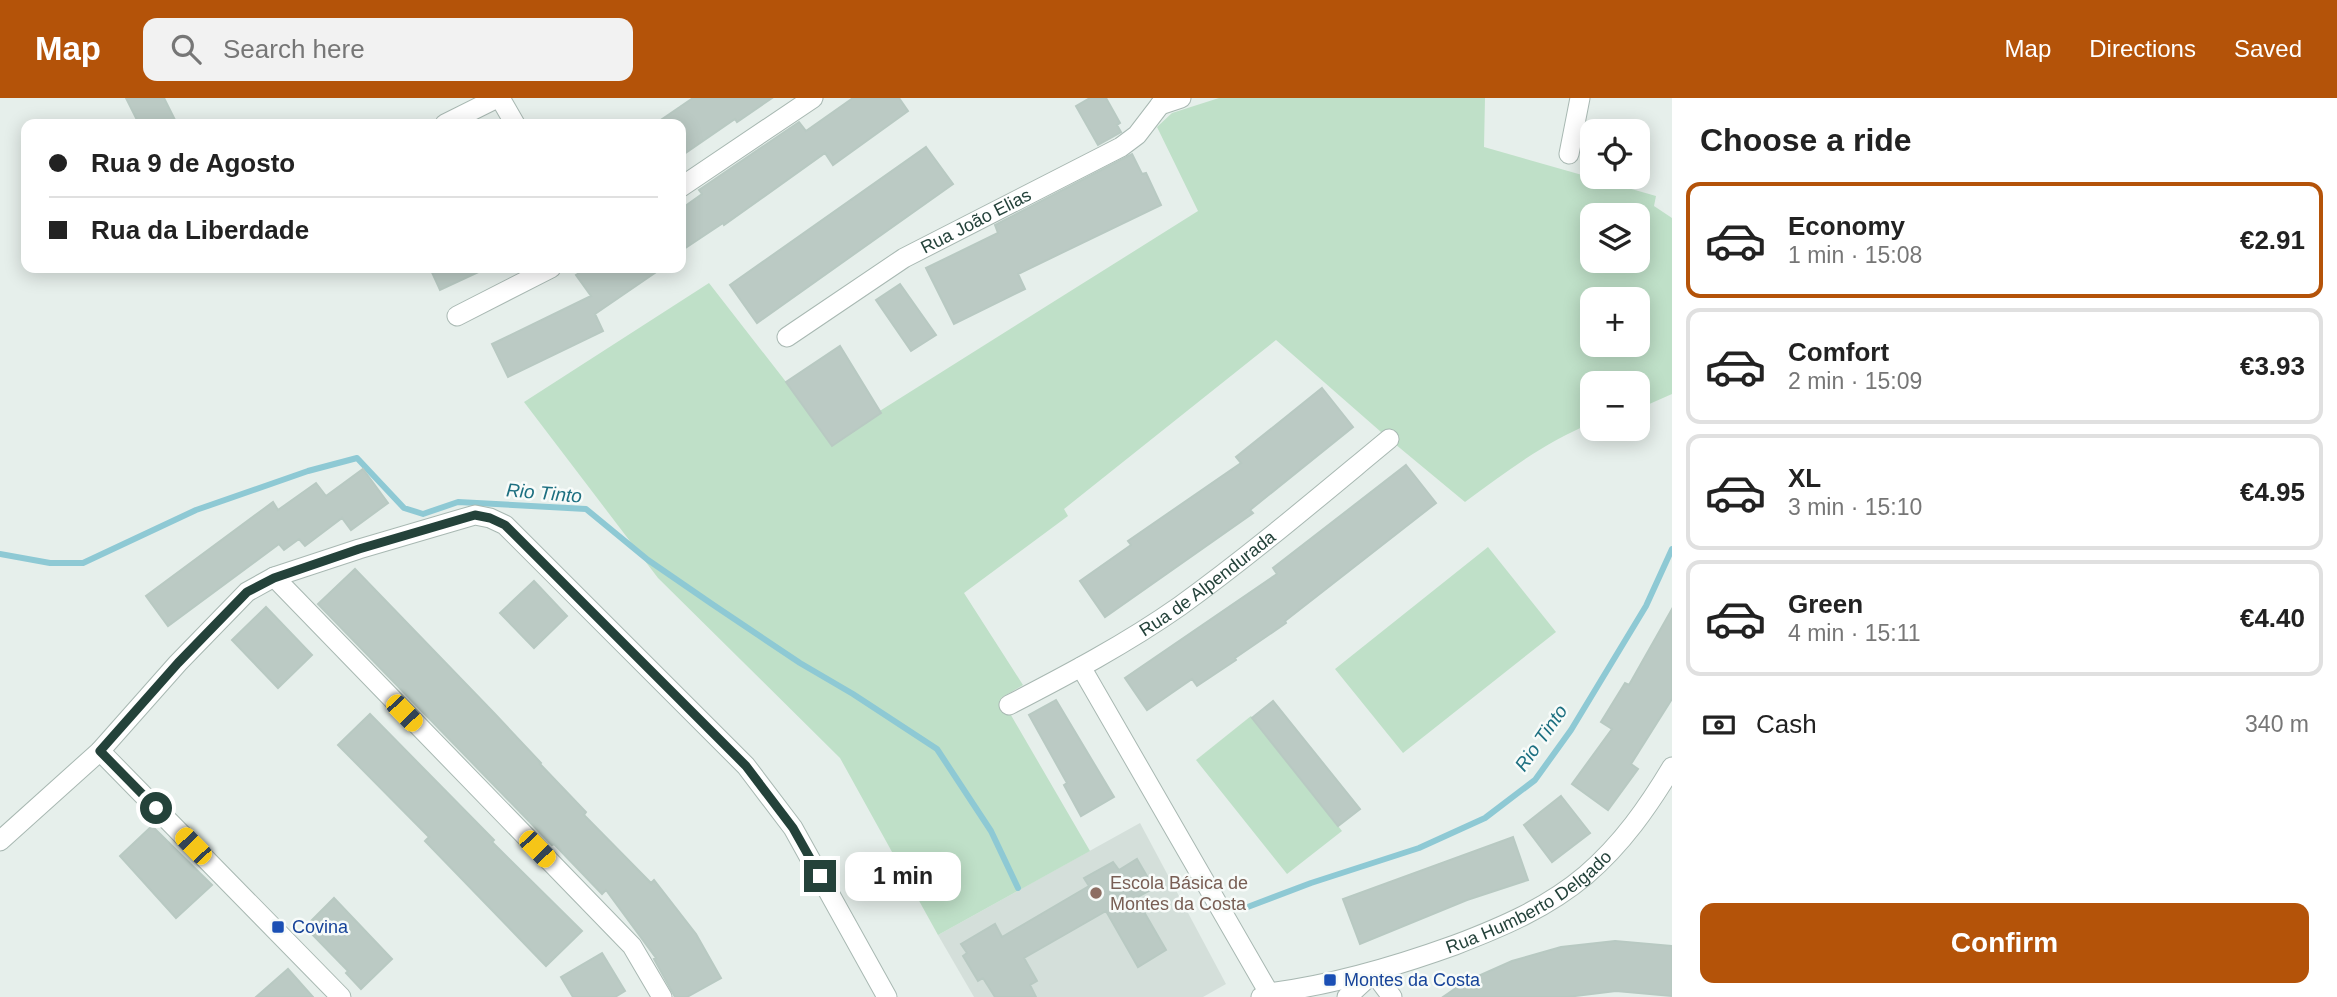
<!DOCTYPE html>
<html lang="en">
<head>
<meta charset="utf-8">
<style>
  :root { --surface:#fff; --page:#f2f2f2; --text:#222; --muted:#767676; --line:#e0e0e0; --accent:#b45309 }
  body { margin:0; font-family:Arial,sans-serif; background:var(--page); color:var(--text); height:100vh; display:flex; flex-direction:column; font-size:26px; white-space:nowrap }
  * { box-sizing:border-box; margin:0 }
  p { font-size:23px; color:var(--muted) }
  .icon { flex:none; width:38px; height:38px; fill:none; stroke:currentColor; stroke-width:2; stroke-linecap:round; stroke-linejoin:round }
  .map { position:relative; flex:1; overflow:hidden }
  .details { display:flex; flex-direction:column; background:var(--surface); width:665px }
  .details>* { flex:none }
  .banner { position:absolute; left:21px; top:21px; width:665px; height:154px; border-radius:14px; box-shadow:0 4px 18px #0003; display:grid; align-content:center; height:154px; padding:0 28px; background:var(--surface) }
  .controls { position:absolute; left:1580px; top:21px; display:grid; gap:14px }
  .controls a { display:grid; place-items:center; width:70px; height:70px; border-radius:14px; background:var(--surface); box-shadow:0 4px 18px #0003; font-size:35px }
  .end { position:absolute; width:32px; height:32px; margin:-16px; border:9px solid #24423a; background:#fff; box-shadow:0 0 0 4px #fff }
  .from { border-radius:50% }
  .bubble { position:absolute; height:49px; border-radius:14px; background:var(--surface); box-shadow:0 4px 18px #0003; font-size:23px; font-weight:600; line-height:49px; text-align:center }
  .car { position:absolute; width:21px; height:42px; margin:-21px -10px; border-radius:9px; box-shadow:0 0 5px 2px #0007; background:linear-gradient(#f5c518 24%,#345 0 40%,#f5c518 0 76%,#345 0 86%,#f5c518 0) }
  .banner b { display:flex; align-items:center; gap:24px; height:66px; font-size:26px }
  .banner b+b { border-top:2px solid var(--line) }
  .banner i { width:18px; height:18px; background:var(--text) }
  ul { padding:0; list-style:none }
  li { display:flex; align-items:center; gap:21px; height:116px; margin:0 14px 10px; padding:0 14px; border:4px solid var(--line); border-radius:14px }
  li div { flex:1 }
  li b { display:block; font-size:26px }
  li em { font-style:normal; font-weight:600 }
  li.active { border-color:var(--accent) }
  li>.icon { width:63px; height:63px; stroke-width:1.5 }
  h2 { padding:0 28px; font-size:32px; line-height:84px }
  .pay { display:flex; align-items:center; gap:18px; height:77px; padding:0 28px; font-size:26px }
  .pay p { margin-inline-start:auto }
  .action { display:flex; gap:14px; margin-top:auto; padding:14px 28px }
  .action a { flex:1; height:80px; border-radius:14px; background:var(--accent); color:#fff; font-size:28px; font-weight:600; line-height:80px; text-align:center }
  header { display:flex; align-items:center; gap:42px; box-sizing:border-box; height:98px; padding:0 35px; background:var(--accent); color:#fff }
  header strong { font-size:33px }
  nav { display:flex; gap:38px; margin-inline-start:auto; font-size:24px }
  .search { width:490px; height:63px; background:var(--page); display:flex; align-items:center; gap:18px; box-sizing:border-box; padding:0 24px; border-radius:14px; color:var(--muted); font-size:26px }
  main { display:flex; flex:1; min-height:0 }
  .map>svg:first-child { display:block }
  .built { fill:#d4dfda }
  .green { fill:#bfe0c8; fill-rule:evenodd }
  .lines { fill:none; stroke-linecap:round; stroke-linejoin:round }
  .stream { stroke:#8ec9d4; stroke-width:6 }
  .building { fill:#bbcac4; stroke:#b8c9c2; stroke-width:2 }
  .street-casing { stroke:#a8b8b2; stroke-width:21 }
  .street { stroke:#fff; stroke-width:19 }
  .route { stroke:#24423a; stroke-width:9 }
  .education-dot { fill:#8d6e63; stroke:#f7fbf9; stroke-width:2.5 }
  .transit-dot { fill:#1a4fb4; stroke:#f7fbf9; stroke-width:2.5 }
  .labels { text-anchor:middle; dominant-baseline:central; stroke-width:5; stroke-linejoin:round; paint-order:stroke }
  .street-label { font-size:18px; fill:#24423a; stroke:#f7fbf9 }
  .education-label { font-size:18px; fill:#785e54; stroke:#f7fbf9; text-anchor:start }
  .transit-label { font-size:18px; fill:#164399; stroke:#f7fbf9; text-anchor:start }
  .water-label { font-size:19px; font-style:italic; fill:#1c6f80; stroke:#f7fbf9 }
</style>
</head>
<body>
<header>
<strong>Map</strong>
<div class="search"><svg class="icon" aria-label="search" viewBox="0 0 24 24"><circle cx="10" cy="10" r="6"/><path d="M15 15l6 6"/></svg>Search here</div>
<nav><a>Map</a><a>Directions</a><a>Saved</a></nav>
</header>
<main>
<div class="map">
<svg width="1672" height="899" viewBox="0 0 1672 899">
  <rect width="100%" height="100%" fill="#e6efeb"/>
  <path class="built" d="M1140,725L1226,886L1203,899H974L938,837Z"/>
  <path class="green" d="M1219,0H1485L1484,49L1656,98L1654,108L1672,120V296L1638,311V285H1592V325C1545,344 1506,374 1465,404L1389,341L1276,242L1064,411L1068,418L964,495L1023,587L1001,600L1090,753L938,837L840,660L658,480L524,304L709,185L832,343L1198,113L1157,29L1172,15ZM1592,117H1638V163H1592ZM1592,201H1638V247H1592Z
    M1488,449L1556,534L1403,655L1335,571Z
    M1251,618L1342,733L1287,776L1196,662Z"/>
  <g class="lines">
    <path class="stream" d="M0,456L50,465H83L196,412L308,373L357,360L404,410L423,416L458,404L586,411L648,462L712,506L800,565L853,596L937,651L991,733L1018,790
      M1245,810L1311,785L1419,750L1485,720L1535,682L1571,632L1646,508L1672,451"/>
  </g>
  <path class="building" d="M126,0H164L177,26H139Z
    M693,0H772L737,24L735,21L681,58V26H655Z
    M853,0H899L908,13L833,67L825,55L724,127L723,125L681,153V111L702,96L699,92L799,24L806,33Z
    M1090,0H1106L1120,25L1117,27L1121,34L1098,47L1076,8Z
    M926,49L953,86L757,225L730,187Z
    M1132,56L1142,76L1146,75L1161,107L1018,176L1025,191L954,226L926,170L998,135L995,127Z
    M430,170H487L440,192Z
    M587,170H662L595,216L603,233L508,279L492,246L591,198L576,177Z
    M900,186L936,237L911,253L876,202Z
    M840,248L881,315L832,348L786,284Z
    M1322,290L1353,329L1250,412L1253,415L1105,519L1080,483L1131,447L1128,443L1241,365L1236,359Z
    M1406,367L1436,405L1285,523L1286,525L1235,560L1236,562L1197,588L1192,581L1147,612L1125,580L1277,476L1273,470Z
    M363,371L388,405L351,432L342,420L305,448L299,441L284,452L279,446L168,528L146,498L273,404L278,412L316,385L326,398Z
    M355,471L495,616L541,665L540,666L586,714L584,717L651,785L654,782L696,836L721,880L687,899H675L654,861L656,860L606,792L602,796L554,746L552,747L318,506Z
    M534,483L567,518L534,550L500,515Z
    M266,509L312,557L278,590L232,542Z
    M1672,511V601L1631,666L1638,671L1608,712L1572,686L1612,631L1601,624L1625,585L1629,587Z
    M1056,602L1114,699L1081,718L1064,687L1067,685L1029,617Z
    M1273,603L1360,711L1338,728L1252,620Z
    M370,616L494,742L492,744L582,833L546,868L425,743L429,739L338,647Z
    M1561,698L1590,735L1552,764L1524,727Z
    M152,728L212,787L176,820L120,758Z
    M1513,739L1528,782L1467,802L1360,846L1343,801Z
    M1137,761L1154,790L1136,800L1166,852L1138,869L1106,813L1024,860L1037,883L1030,887L1036,899H995L983,880L978,883L963,858L967,855L961,846L995,826L1002,839L1089,788L1084,780L1113,764L1119,772Z
    M334,800L392,861L361,891L346,875L348,873L305,829Z
    M1615,843L1672,848V898L1616,893L1567,899H1443L1465,884L1512,863L1561,849Z
    M602,855L625,893L615,899H573L561,879Z
    M288,871L313,899H256Z"/>
  <g class="lines">
    <defs>
      <g id="street">
        <path d="M500,0L515,26"/>
        <path d="M1160,7L1181,0"/>
        <path d="M445,26L497,0"/>
        <path d="M1569,56L1580,0"/>
        <path d="M681,89L813,0"/>
        <path d="M457,218L551,170"/>
        <path id="s1" d="M787,239L904,160L1121,49L1137,37L1160,7"/>
        <path d="M274,479L632,848L662,899"/>
        <path d="M1081,569L1269,895"/>
        <path id="s2" d="M1009,607C1067,577 1126,546 1180,508C1252,456 1320,398 1389,341"/>
        <path d="M100,653L341,899"/>
        <path d="M0,743L100,653L178,565L247,494L274,479L359,451L475,417L490,420L505,427L746,668L793,730L887,899"/>
        <path d="M1374,875L1392,899"/>
        <path id="s3" d="M1261,899L1269,895C1333,887 1394,869 1455,847C1502,829 1547,810 1586,777C1622,746 1648,709 1672,669"/>
        <path d="M1347,899L1373,875"/>
      </g>
    </defs>
    <use href="#street" class="street-casing"/>
    <use href="#street" class="street"/>
  </g>
  <g class="lines">
    <path class="route" d="M156,710L100,653L178,565L247,494L274,480L359,451L475,417L490,420L505,427L746,668L793,730L820,778"/>
  </g>
  <circle class="education-dot" cx="1096" cy="795" r="7"/>
  <g class="transit-dot">
    <rect x="271" y="822" width="14" height="14" rx="3.5"/>
    <rect x="1323" y="875" width="14" height="14" rx="3.5"/>
  </g>
  <g class="labels">
    <g class="street-label">
      <text stroke="none"><textPath href="#s1" startOffset="222">Rua João Elias</textPath></text>
      <text stroke="none"><textPath href="#s2" startOffset="233">Rua de Alpendurada</textPath></text>
      <text stroke="none"><textPath href="#s3" startOffset="287">Rua Humberto Delgado</textPath></text>
    </g>
    <g class="education-label">
      <text x="1110" y="785">Escola Básica de<tspan x="1110" dy="21">Montes da Costa</tspan></text>
    </g>
    <g class="transit-label">
      <text x="292" y="829">Covina</text>
      <text x="1344" y="882">Montes da Costa</text>
    </g>
    <g class="water-label">
      <text transform="translate(544 395) rotate(5)">Rio Tinto</text>
      <text transform="translate(1541 640) rotate(-55)">Rio Tinto</text>
    </g>
  </g>
</svg>
<div class="controls">
<a><svg class="icon" aria-label="locate" viewBox="0 0 24 24"><circle cx="12" cy="12" r="6"/><path d="M12 2v4M12 18v4M2 12h4M18 12h4"/></svg></a>
<a><svg class="icon" aria-label="layers" viewBox="0 0 24 24"><path d="M12 4l9 5-9 5-9-5zM3 14l9 5 9-5"/></svg></a>
<a>+</a>
<a>−</a>
</div>
<i class="end from" style="left:156px;top:710px"></i>
<i class="end" style="left:820px;top:778px"></i>
<div class="bubble" style="left:845px;top:754px;width:116px">1 min</div>
<i class="car" style="left:404px;top:615px;rotate:136deg"></i>
<i class="car" style="left:193px;top:748px;rotate:316deg"></i>
<i class="car" style="left:537px;top:751px;rotate:136deg"></i>
<div class="banner">
<b><i class="from"></i>Rua 9 de Agosto</b>
<b><i></i>Rua da Liberdade</b>
</div>
</div>
<section class="details">
<h2>Choose a ride</h2>
<ul>
<li class="active"><svg class="icon" aria-label="car" viewBox="0 0 24 24"><path d="M5 17H2v-5l4-1 3-4h7l3 4 3 1v5h-3M9 17h6M6 11h13"/><circle cx="7" cy="17" r="2"/><circle cx="17" cy="17" r="2"/></svg><div><b>Economy</b><p>1 min · 15:08</p></div><em>€2.91</em></li>
<li><svg class="icon" aria-label="car" viewBox="0 0 24 24"><path d="M5 17H2v-5l4-1 3-4h7l3 4 3 1v5h-3M9 17h6M6 11h13"/><circle cx="7" cy="17" r="2"/><circle cx="17" cy="17" r="2"/></svg><div><b>Comfort</b><p>2 min · 15:09</p></div><em>€3.93</em></li>
<li><svg class="icon" aria-label="car" viewBox="0 0 24 24"><path d="M5 17H2v-5l4-1 3-4h7l3 4 3 1v5h-3M9 17h6M6 11h13"/><circle cx="7" cy="17" r="2"/><circle cx="17" cy="17" r="2"/></svg><div><b>XL</b><p>3 min · 15:10</p></div><em>€4.95</em></li>
<li><svg class="icon" aria-label="car" viewBox="0 0 24 24"><path d="M5 17H2v-5l4-1 3-4h7l3 4 3 1v5h-3M9 17h6M6 11h13"/><circle cx="7" cy="17" r="2"/><circle cx="17" cy="17" r="2"/></svg><div><b>Green</b><p>4 min · 15:11</p></div><em>€4.40</em></li>
</ul>
<div class="pay"><svg class="icon" aria-label="cash" viewBox="0 0 24 24"><path d="M3 7h18v10H3z"/><circle cx="12" cy="12" r="2"/></svg>Cash<p>340 m</p></div>
<div class="action"><a>Confirm</a></div>
</section>
</main>
</body>
</html>
